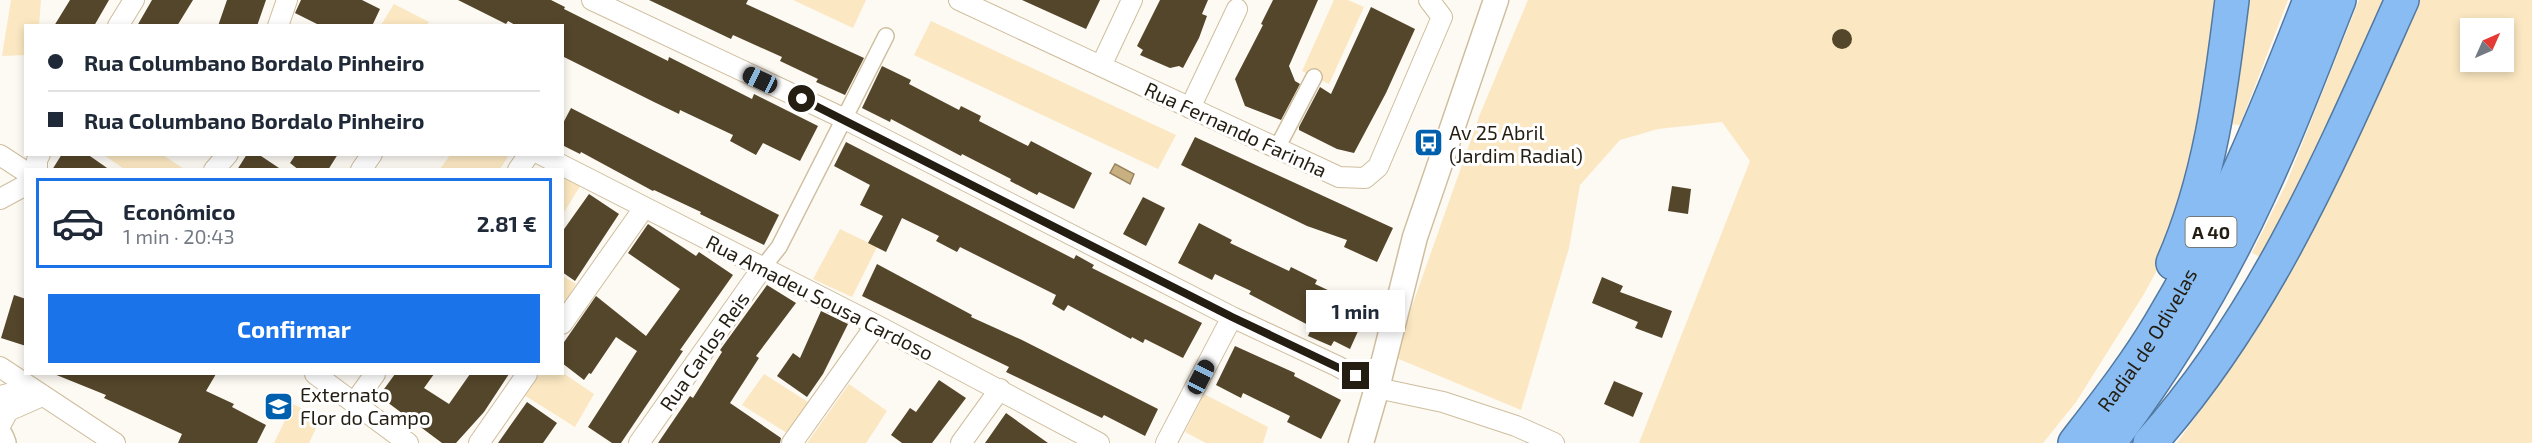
<!DOCTYPE html>
<html lang="pt">
<head>
<meta charset="utf-8">
<style>
  :root { --surface:#fff; --page:#f6f6f7; --text:#1f2937; --muted:#747a83; --line:#e0e1e3; --accent:#1a73e8 }
  body { margin:0; font-family:"Exo 2",sans-serif; background:var(--page); color:var(--text); height:100vh; display:flex; flex-direction:column; font-size:22px; white-space:nowrap }
  * { box-sizing:border-box; margin:0 }
  p { font-size:20px; color:var(--muted) }
  .icon { flex:none; width:33px; height:33px; fill:none; stroke:currentColor; stroke-width:2; stroke-linecap:round; stroke-linejoin:round }
  .map { position:relative; flex:1; overflow:hidden }
  .panel { position:absolute; left:24px; top:168px; width:540px; height:207px; display:flex; flex-direction:column; background:var(--surface); border-radius:0px; box-shadow:0 3px 9px #0003 }
  .panel>* { flex:none }
  .hud { position:absolute; left:24px; top:24px; width:540px; height:132px; border-radius:0px; box-shadow:0 3px 9px #0003; display:grid; align-content:center; height:132px; padding:0 24px; background:var(--surface) }
  .needle { width:39px; rotate:45deg }
  .tools { position:absolute; left:2460px; top:18px; display:grid; gap:12px }
  .tools a { display:grid; place-items:center; width:54px; height:54px; border-radius:0px; background:var(--surface); box-shadow:0 3px 9px #0003; font-size:30px }
  .end { position:absolute; width:27px; height:27px; margin:-14px; border:8px solid #241d11; background:#fff; box-shadow:0 0 0 3px #fff }
  .from { border-radius:50% }
  .bubble { position:absolute; height:42px; border-radius:0px; background:var(--surface); box-shadow:0 3px 9px #0003; font-size:20px; font-weight:700; line-height:42px; text-align:center }
  .car { position:absolute; width:18px; height:36px; margin:-18px -9px; border-radius:8px; box-shadow:0 0 4px 2px #0007; background:linear-gradient(#222 24%,#8ab4d8 0 40%,#222 0 76%,#8ab4d8 0 86%,#222 0) }
  .hud b { display:flex; align-items:center; gap:21px; height:57px; font-size:22px }
  .hud b+b { border-top:2px solid var(--line) }
  .hud i { width:15px; height:15px; background:var(--text) }
  ul { padding:10px 0 0; list-style:none }
  li { display:flex; align-items:center; gap:18px; height:90px; margin:0 12px 9px; padding:0 12px; border:3px solid transparent; border-radius:0px }
  li div { flex:1 }
  li b { display:block; font-size:22px }
  li em { font-style:normal; font-weight:700 }
  li.active { border-color:var(--accent) }
  li>.icon { width:54px; height:54px; stroke-width:1.5 }
  .primary-button { display:flex; gap:12px; margin-top:auto; padding:12px 24px }
  .primary-button a { flex:1; height:69px; border-radius:0px; background:var(--accent); color:#fff; font-size:24px; font-weight:700; line-height:69px; text-align:center }
  .map>svg:first-child { display:block }
  .green { fill:#fbe8c2; fill-rule:evenodd }
  .water { fill:#c9b081; stroke:#98845f; stroke-width:1.5 }
  .building { fill:#54462a }
  .lines { fill:none; stroke-linecap:round; stroke-linejoin:round }
  .pedestrian-casing { stroke:#cebe9e; stroke-width:18 }
  .minor-casing { stroke:#cebe9e; stroke-width:22 }
  .tertiary-casing { stroke:#cebe9e; stroke-width:27 }
  .secondary-casing { stroke:#cebe9e; stroke-width:30 }
  .trunk-casing { stroke:#5279a2; stroke-width:36 }
  .pedestrian { stroke:#fff; stroke-width:15 }
  .minor { stroke:#fff; stroke-width:20 }
  .tertiary { stroke:#fff; stroke-width:24 }
  .secondary { stroke:#fff; stroke-width:27 }
  .trunk { stroke:#88bcf3; stroke-width:33 }
  .route { stroke:#241d11; stroke-width:8 }
  .labels { text-anchor:middle; dominant-baseline:central; stroke-width:6; stroke-linejoin:round; paint-order:stroke }
  .shield { fill:#fff; stroke:#666158; stroke-width:1.5 }
  .shield-label { font-size:18px; font-weight:bold; fill:#241d11 }
  .street-label { font-size:20px; fill:#241d11; stroke:#fff }
  .poi-label { font-size:20px; fill:#241d11; stroke:#fff; text-anchor:start }
</style>
</head>
<body>
<div class="map">
<svg width="2532" height="443" viewBox="0 0 2532 443">
  <rect width="100%" height="100%" fill="#fdf9f3"/>
  <path class="green" d="M11,0H41L39,25L26,26L25,55L2,56Z
    M793,0H866L853,28Z
    M1334,0H1348L1364,7L1329,84L1302,71Z
    M1528,0H2219L2197,141L2169,248L2144,294L2076,402L2043,443H1639L1750,161L1722,122L1658,129L1620,140L1580,185L1569,248L1521,410L1394,357L1480,114Z
    M2248,0H2288L2240,125L2232,124Z
    M2359,0H2389L2266,260L2252,253L2287,182Z
    M2419,0H2532V443H2177L2253,336L2327,201ZM2470,28H2504V62H2470Z
    M394,4L429,22L427,25H381Z
    M931,21L1176,135L1158,169L914,55Z
    M104,155H163L184,169H124Z
    M450,155V154L509,155L500,169H440Z
    M563,173L582,183L563,214Z
    M840,229L877,247L852,297L813,279Z
    M563,276L576,284L563,308Z
    M563,373L594,394L575,427L524,395L540,374Z
    M764,374L808,402L787,433L742,405Z
    M849,384L887,411L866,443H807Z
    M1204,394L1268,427L1263,443H1206L1185,432Z
    M293,404L321,418L309,443H274Z"/>
  <path class="water" d="M1115,164L1134,174L1130,184L1110,173Z"/>
  <path class="building" d="M70,0H109L94,26H54Z
    M152,0H193L177,26H137Z
    M227,0H266L257,26H218Z
    M301,0H362L380,9L372,26H321L295,13Z
    M458,0H551L565,7L564,9L668,61L669,57L752,99L754,94L818,126L800,161L763,143L756,155L730,141L733,135L680,110L679,114L654,102L562,56V26H517L508,21L506,24Z
    M649,0H748L746,4L864,58L845,95L816,82L818,79L780,61L782,57L733,35L731,39Z
    M1022,0H1100L1086,29Z
    M1160,0H1208L1202,14L1207,16L1199,38L1183,68L1179,66L1170,68L1140,55L1143,50L1137,46Z
    M1273,0H1318L1289,66L1295,81L1300,84L1281,120L1245,106L1235,79L1263,25L1261,24Z
    M1371,7L1415,29L1386,93L1354,153L1337,149L1299,130V127L1320,87L1331,94Z
    M1832 39a10 10 0 1 1 20 0a10 10 0 1 1-20 0Z
    M882,66L911,80L909,84L959,110L961,106L981,116L979,121L1028,146L1031,141L1092,173L1074,209L1039,192L1037,195L1010,181L1011,179L962,154L961,156L891,119L890,122L862,108Z
    M571,108L779,215L764,245L700,214L701,212L654,190L653,191L581,152L580,154L562,145V125Z
    M1195,137L1393,228L1377,262L1344,247L1347,240L1307,226L1181,165Z
    M846,142L1074,259L1076,255L1094,265L1092,268L1202,323L1183,358L1145,339L1143,343L1132,337L1131,339L1068,305L1064,311L1052,304L1056,295L960,247L957,252L936,241L939,236L902,218L886,252L868,243L883,216L860,205L870,185L834,166Z
    M62,154H87L110,170H52Z
    M247,154H258L282,170H237Z
    M296,154H338L328,170H299L290,163Z
    M1672,186L1691,189L1688,214L1668,211Z
    M589,194L619,214L575,281L562,272V232Z
    M1143,197L1165,208L1146,246L1123,234Z
    M1199,223L1232,240L1230,243L1289,271L1291,267L1317,280L1315,284L1368,309L1350,349L1334,341L1331,346L1308,336L1312,327L1249,294L1251,291L1215,274L1212,280L1178,263Z
    M648,224L696,256L699,252L733,275L680,350L683,351L621,443H612L588,427L637,351L616,337L591,374L589,373L584,380L562,363V345L596,296L646,336L680,289L628,253Z
    M877,264L972,315L971,317L1022,340L1158,409L1145,436L1104,415L1102,418L1006,372L1009,367L862,296Z
    M1602,277L1623,286L1620,292L1672,311L1662,338L1635,328L1638,322L1592,303Z
    M767,285L796,303L756,356L759,358L730,403L781,438L780,443H658L690,396L693,398L722,352L720,350Z
    M14,295L26,299V346L1,338Z
    M821,311L848,324L823,374L807,397L777,376L793,353L800,358Z
    M1235,346L1295,373L1294,376L1341,400L1321,439L1287,422L1290,416L1243,393L1241,398L1216,385Z
    M54,374H216L206,391L234,404L232,407L266,425L257,443H178L182,434L104,398L106,395Z
    M395,374H434L424,388L449,404L470,374H509L484,412L456,443H442L379,396Z
    M939,380L966,398L932,443H902L891,435L910,408L916,412Z
    M1614,381L1643,393L1633,417L1604,404Z
    M527,402L557,423L543,443H498Z
    M1006,413L1048,443H985Z"/>
  <g class="lines">
    <defs>
      <path id="pedestrian" d="M1277,148L1314,77
        M763,267L779,247L886,36"/>
      <path id="minor" d="M592,0L845,119L1232,317L1337,366L1377,388L1443,402L1516,426L1554,443
        M959,0L1339,177L1365,178L1378,167L1442,17L1429,0
        M118,26L134,0
        M278,26L287,0
        M1101,66L1132,0
        M1190,108L1237,9
        M540,154L876,325L1099,443
        M0,155L26,172
        M37,170V160L40,154
        M214,170L228,154
        M361,170L372,154
        M518,170L529,154
        M0,199L26,185
        M562,324L644,208
        M0,367L115,443
        M315,374L408,443
        M0,396L31,388
        M354,403L375,374
        M0,426L8,411L42,396
        M479,443L527,374
        M639,443L763,267
        M792,443L876,325
        M961,443L1000,389
        M1166,443L1232,317"/>
      <path id="tertiary" d="M1361,443L1377,388L1415,237L1496,0"/>
      <path id="secondary" d="M0,438L2,443"/>
      <g id="trunk">
        <path d="M2173,263C2210,179 2221,90 2232,0"/>
        <path id="s1" d="M2075,443C2105,404 2135,366 2160,324C2222,221 2267,111 2310,0"/>
        <path d="M2109,443C2168,365 2218,283 2259,194C2289,131 2313,65 2339,0"/>
        <path d="M2150,443C2265,314 2332,156 2402,0"/>
      </g>
    </defs>
    <use href="#pedestrian" class="pedestrian-casing"/>
    <use href="#minor" class="minor-casing"/>
    <use href="#tertiary" class="tertiary-casing"/>
    <use href="#secondary" class="secondary-casing"/>
    <use href="#trunk" class="trunk-casing"/>
    <use href="#pedestrian" class="pedestrian"/>
    <use href="#minor" class="minor"/>
    <use href="#tertiary" class="tertiary"/>
    <use href="#secondary" class="secondary"/>
    <use href="#trunk" class="trunk"/>
  </g>
  <g class="lines">
    <path class="route" d="M802,99L1232,317L1356,376"/>
  </g>
  <defs>
    <symbol id="bus-square" viewBox="-11 -11 22 22"><rect x="-9" y="-9" width="18" height="18" rx="4" fill="#0060ad" stroke="#fff"/><path d="M-5-6H5V4H4V6H2V4H-2V6H-4V4H-5ZM-3.5-4V0h7V-4ZM-3.5 1.2v1.5H-2V1.2ZM2 1.2v1.5H3.5V1.2Z" fill="#fff"/></symbol>
    <symbol id="school-square" viewBox="-11 -11 22 22"><rect x="-9" y="-9" width="18" height="18" rx="4" fill="#0060ad" stroke="#fff"/><path d="M0-5L7-2L0 1L-7-2ZM-4 1L0 2.5L4 1V4Q0 6-4 4Z" fill="#fff"/></symbol>
  </defs>
  <g fill-rule="evenodd">
    <use href="#bus-square" x="1412" y="126" width="33" height="33"/>
    <use href="#school-square" x="262" y="390" width="33" height="33"/>
  </g>
  <g class="labels">
    <rect class="shield" x="2185.5" y="217" width="51" height="30" rx="4.5"/>
    <g class="shield-label">
      <text x="2211" y="232">A 40</text>
    </g>
    <g class="street-label">
      <text transform="translate(1236 129) rotate(25)">Rua Fernando Farinha</text>
      <text transform="translate(820 297) rotate(27)">Rua Amadeu Sousa Cardoso</text>
      <text stroke="none"><textPath href="#s1" startOffset="126">Radial de Odivelas</textPath></text>
      <text transform="translate(704 351) rotate(-55)">Rua Carlos Reis</text>
    </g>
    <g class="poi-label">
      <text x="1449" y="132">Av 25 Abril<tspan x="1449" dy="23">(Jardim Radial)</tspan></text>
      <text x="300" y="394">Externato<tspan x="300" dy="23">Flor do Campo</tspan></text>
    </g>
  </g>
</svg>
<div class="tools">
<a><svg class="needle" viewBox="-14 -14 28 28"><path d="M0-13l5 13h-10z" fill="#e53935"/><path d="M0 13l5-13h-10z" fill="#747a83"/></svg></a>
</div>
<i class="end from" style="left:802px;top:99px"></i>
<i class="end" style="left:1356px;top:376px"></i>
<div class="bubble" style="left:1306px;top:290px;width:99px">1 min</div>
<i class="car" style="left:760px;top:80px;rotate:295deg"></i>
<i class="car" style="left:1201px;top:377px;rotate:27deg"></i>
<div class="hud">
<b><i class="from"></i>Rua Columbano Bordalo Pinheiro</b>
<b><i></i>Rua Columbano Bordalo Pinheiro</b>
</div>
<section class="panel">
<ul>
<li class="active"><svg class="icon" aria-label="car" viewBox="0 0 24 24"><path d="M5 17H2v-5l4-1 3-4h7l3 4 3 1v5h-3M9 17h6M6 11h13"/><circle cx="7" cy="17" r="2"/><circle cx="17" cy="17" r="2"/></svg><div><b>Econômico</b><p>1 min · 20:43</p></div><em>2.81 €</em></li>
</ul>
<div class="primary-button"><a>Confirmar</a></div>
</section>
</div>
</body>
</html>
